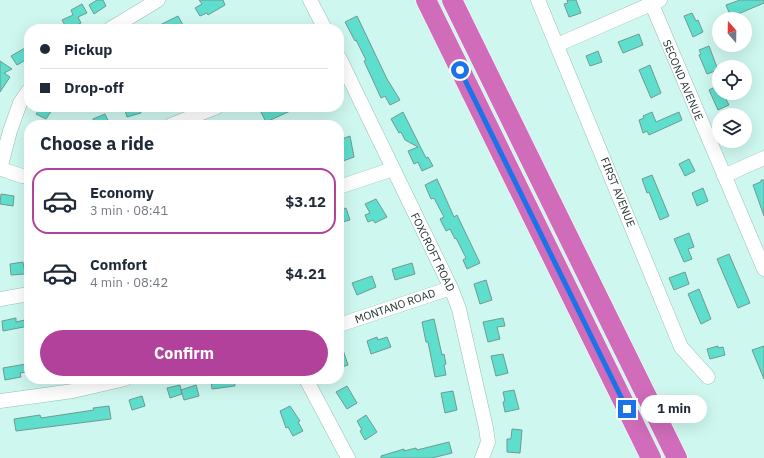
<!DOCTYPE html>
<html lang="en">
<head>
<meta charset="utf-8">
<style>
  :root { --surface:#fff; --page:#f2f2f3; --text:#1f2937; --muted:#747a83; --line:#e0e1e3; --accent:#b2419c }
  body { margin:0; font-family:"IBM Plex Sans",sans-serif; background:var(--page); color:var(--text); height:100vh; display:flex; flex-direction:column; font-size:15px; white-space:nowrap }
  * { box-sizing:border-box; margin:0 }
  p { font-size:13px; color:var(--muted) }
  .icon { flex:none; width:22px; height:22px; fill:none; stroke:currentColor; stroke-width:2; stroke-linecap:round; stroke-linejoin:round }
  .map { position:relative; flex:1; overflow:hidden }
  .sheet { position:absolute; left:24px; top:120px; width:320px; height:264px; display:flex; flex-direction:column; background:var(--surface); border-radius:16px; box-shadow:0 4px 16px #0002 }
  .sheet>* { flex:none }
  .hud { position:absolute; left:24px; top:24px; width:320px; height:88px; border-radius:16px; box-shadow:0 4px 16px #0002; display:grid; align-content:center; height:88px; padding:0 16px; background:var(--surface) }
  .needle { width:26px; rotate:340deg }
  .controls { position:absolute; left:712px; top:12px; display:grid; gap:8px }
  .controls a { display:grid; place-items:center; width:40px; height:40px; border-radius:50%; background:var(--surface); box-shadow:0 4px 16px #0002; font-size:20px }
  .end { position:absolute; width:18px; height:18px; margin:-9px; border:5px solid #1a73e8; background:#fff; box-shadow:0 0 0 2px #fff }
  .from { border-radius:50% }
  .bubble { position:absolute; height:28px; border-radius:14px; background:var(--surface); box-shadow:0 4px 16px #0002; font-size:13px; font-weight:700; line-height:28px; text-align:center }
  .hud b { display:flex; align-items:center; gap:14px; height:38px; font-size:15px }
  .hud b+b { border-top:1px solid var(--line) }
  .hud i { width:10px; height:10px; background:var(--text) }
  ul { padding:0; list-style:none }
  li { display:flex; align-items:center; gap:12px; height:66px; margin:0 8px 6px; padding:0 8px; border:2px solid transparent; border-radius:16px }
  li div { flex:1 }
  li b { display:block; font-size:15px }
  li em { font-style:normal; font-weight:700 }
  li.selected { border-color:var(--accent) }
  li>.icon { width:36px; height:36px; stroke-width:1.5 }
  h2 { padding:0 16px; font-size:18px; line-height:48px }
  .action { display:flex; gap:8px; margin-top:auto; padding:8px 16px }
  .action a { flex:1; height:46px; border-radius:24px; background:var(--accent); color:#fff; font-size:16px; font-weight:700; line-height:46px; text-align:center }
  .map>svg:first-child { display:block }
  .building { fill:#5edecc; stroke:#729992 }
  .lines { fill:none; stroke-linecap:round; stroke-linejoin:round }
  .minor-casing { stroke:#97beb7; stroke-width:15 }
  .highway-casing { stroke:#fff; stroke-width:21 }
  .minor { stroke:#fff; stroke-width:14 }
  .highway { stroke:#d06cba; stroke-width:20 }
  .route { stroke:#1a73e8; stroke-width:5 }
  .labels { text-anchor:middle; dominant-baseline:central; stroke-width:3; stroke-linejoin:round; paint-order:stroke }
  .street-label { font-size:11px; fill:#243431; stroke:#fff }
</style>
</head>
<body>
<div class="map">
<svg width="764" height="458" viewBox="0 0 764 458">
  <rect width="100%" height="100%" fill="#cef7f0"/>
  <path class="building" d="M97,0H103L106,6L94,14L89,5Z
    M199,0H223L225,5L208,15L207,13L200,16L195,8L202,4Z
    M567,0H576L581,13L569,17L564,4L568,3Z
    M740,0H764V3L731,17L726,5Z
    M82,4L87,13L78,17L81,23L67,29L62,20L73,15L71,10Z
    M692,13L696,21L698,20L703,32L693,37L684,16Z
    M178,16L183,25L176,29H152Z
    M357,16L387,79L400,100L390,105L385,96L381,98L364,61L366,60L356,40L355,41L345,22Z
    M639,34L643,45L623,53L618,42Z
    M709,46L718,70L707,74L699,55L701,54L699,50Z
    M25,48L29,55V58L17,65L11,56Z
    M598,51L602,62L590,66L586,56Z
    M0,61L12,69L4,73L10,77L0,92Z
    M650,65L661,93L651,98L639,70Z
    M719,85V93H723L729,105L718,110L709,90Z
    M41,107H54L46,119L36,114Z
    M124,107H139L141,113L127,117Z
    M272,107H299L266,122L261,112Z
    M403,112L426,158L428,157L433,166L422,171L418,162L414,164L408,151L418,147L405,140L401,132L399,133L391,119Z
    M652,112L656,122L679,112L682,120L649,135L647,131L643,133L639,120L644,118L643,116Z
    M105,114L110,125H95L93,119Z
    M350,136L354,157L343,161L339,149V140Z
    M689,159L695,171L685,176L679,164Z
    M652,175L669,216L660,220L649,192L647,193L642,179Z
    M437,179L454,217L457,215L480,263L467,269L463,260L466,258L456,238L455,239L450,229L446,231L440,219L444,217L434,198L431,199L425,185Z
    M761,180H764V216L753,185L761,182Z
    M703,188L708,201L697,206L692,193Z
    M1,194L14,196L13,206L0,204Z
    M376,199L387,217L375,223L373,220L368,222L365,215L370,213L365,204Z
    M346,208L350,220L339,223V210Z
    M689,233L694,247L688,249L692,259L684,262L674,239Z
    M729,254L750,303L738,308L717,259Z
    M23,262L25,274L11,275L10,264Z
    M412,263L415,274L395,280L392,269Z
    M685,272L689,284L674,290L669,278Z
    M372,276L376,287L357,295L352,283Z
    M486,280L492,300L480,304L474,284Z
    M699,289L711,319L701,324L688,294Z
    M16,318V322L29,319V326L3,331L2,321Z
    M503,318L505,326L497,327L500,339L488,342L483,322Z
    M434,319L442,355L444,354L446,364L444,365L446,375L435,377L428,342H426L422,322Z
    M377,337L378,340L387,337L391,347L371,354L367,341Z
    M340,341L348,365L339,368V342Z
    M718,346V348L723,347L725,355L710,359L707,349Z
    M764,346V379L752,350Z
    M503,354L508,373L496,376L491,356Z
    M26,364L27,372L20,373L21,377L5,380L3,368Z
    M211,379H234L235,386L212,389Z
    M180,385L182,394L170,398L167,388Z
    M196,385L199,396L184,400L181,390Z
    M347,386L357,403L347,409L336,392Z
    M514,390L519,409L505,412L503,402L505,401L503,392Z
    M453,391L457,410L445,413L441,393Z
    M142,396L145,406L132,410L129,400Z
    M109,406L111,419L16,431L14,419L40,415L41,418L94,410L93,408Z
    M290,406L300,421L298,422L303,431L293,436L288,427L286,428L280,411Z
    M366,415L377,432L365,440L360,431L362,430L357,421Z
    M512,429L522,430L520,453L507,452V439H511Z
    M449,442L452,453L432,458H381V456L404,449V451L416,448L417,450Z"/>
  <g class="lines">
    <defs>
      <path id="minor" d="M310,0L325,29
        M538,0L681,347L708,377
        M650,0L764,269
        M110,29L158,0
        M557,45L660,0
        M339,57L451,288L459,309L486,428L488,442L482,458
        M171,125L217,107
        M0,169L10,131L20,103L29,90
        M1,169L22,176L29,175
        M724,176L764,158
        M339,187L393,169
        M0,299L29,294
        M339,325L451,288
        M306,379L348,458
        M0,401L73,391L125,379"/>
      <path id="highway" d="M426,0L651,458
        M452,0L677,458"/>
    </defs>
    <use href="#minor" class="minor-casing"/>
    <use href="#highway" class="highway-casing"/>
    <use href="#minor" class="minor"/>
    <use href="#highway" class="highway"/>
  </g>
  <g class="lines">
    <path class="route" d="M460,70L627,409"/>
  </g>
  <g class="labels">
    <g class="street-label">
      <text transform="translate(683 80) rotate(67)">SECOND AVENUE</text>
      <text transform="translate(618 192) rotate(68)">FIRST AVENUE</text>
      <text transform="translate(433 252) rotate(64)">FOXCROFT ROAD</text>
      <text transform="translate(395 306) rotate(-19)">MONTANO ROAD</text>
    </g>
  </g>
</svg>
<div class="controls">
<a><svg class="needle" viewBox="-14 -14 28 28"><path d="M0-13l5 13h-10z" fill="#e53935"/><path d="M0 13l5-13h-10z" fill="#747a83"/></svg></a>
<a><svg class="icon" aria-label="locate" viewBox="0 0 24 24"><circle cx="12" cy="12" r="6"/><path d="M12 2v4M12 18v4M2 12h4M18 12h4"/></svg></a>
<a><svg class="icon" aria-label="layers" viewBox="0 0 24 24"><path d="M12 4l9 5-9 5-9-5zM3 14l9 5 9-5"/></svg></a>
</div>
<i class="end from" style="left:460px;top:70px"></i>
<i class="end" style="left:627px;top:409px"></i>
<div class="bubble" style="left:641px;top:395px;width:66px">1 min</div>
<div class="hud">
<b><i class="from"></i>Pickup</b>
<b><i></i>Drop-off</b>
</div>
<section class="sheet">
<h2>Choose a ride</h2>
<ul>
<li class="selected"><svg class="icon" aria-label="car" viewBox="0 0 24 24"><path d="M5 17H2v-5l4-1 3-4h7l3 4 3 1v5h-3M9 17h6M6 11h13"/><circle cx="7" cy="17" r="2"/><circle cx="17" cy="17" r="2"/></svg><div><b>Economy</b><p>3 min · 08:41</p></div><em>$3.12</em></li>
<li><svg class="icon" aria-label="car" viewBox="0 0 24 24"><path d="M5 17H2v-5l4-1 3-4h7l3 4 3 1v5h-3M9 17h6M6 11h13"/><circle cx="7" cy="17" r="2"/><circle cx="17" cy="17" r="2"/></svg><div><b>Comfort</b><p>4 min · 08:42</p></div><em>$4.21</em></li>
</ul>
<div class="action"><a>Confirm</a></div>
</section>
</div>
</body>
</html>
